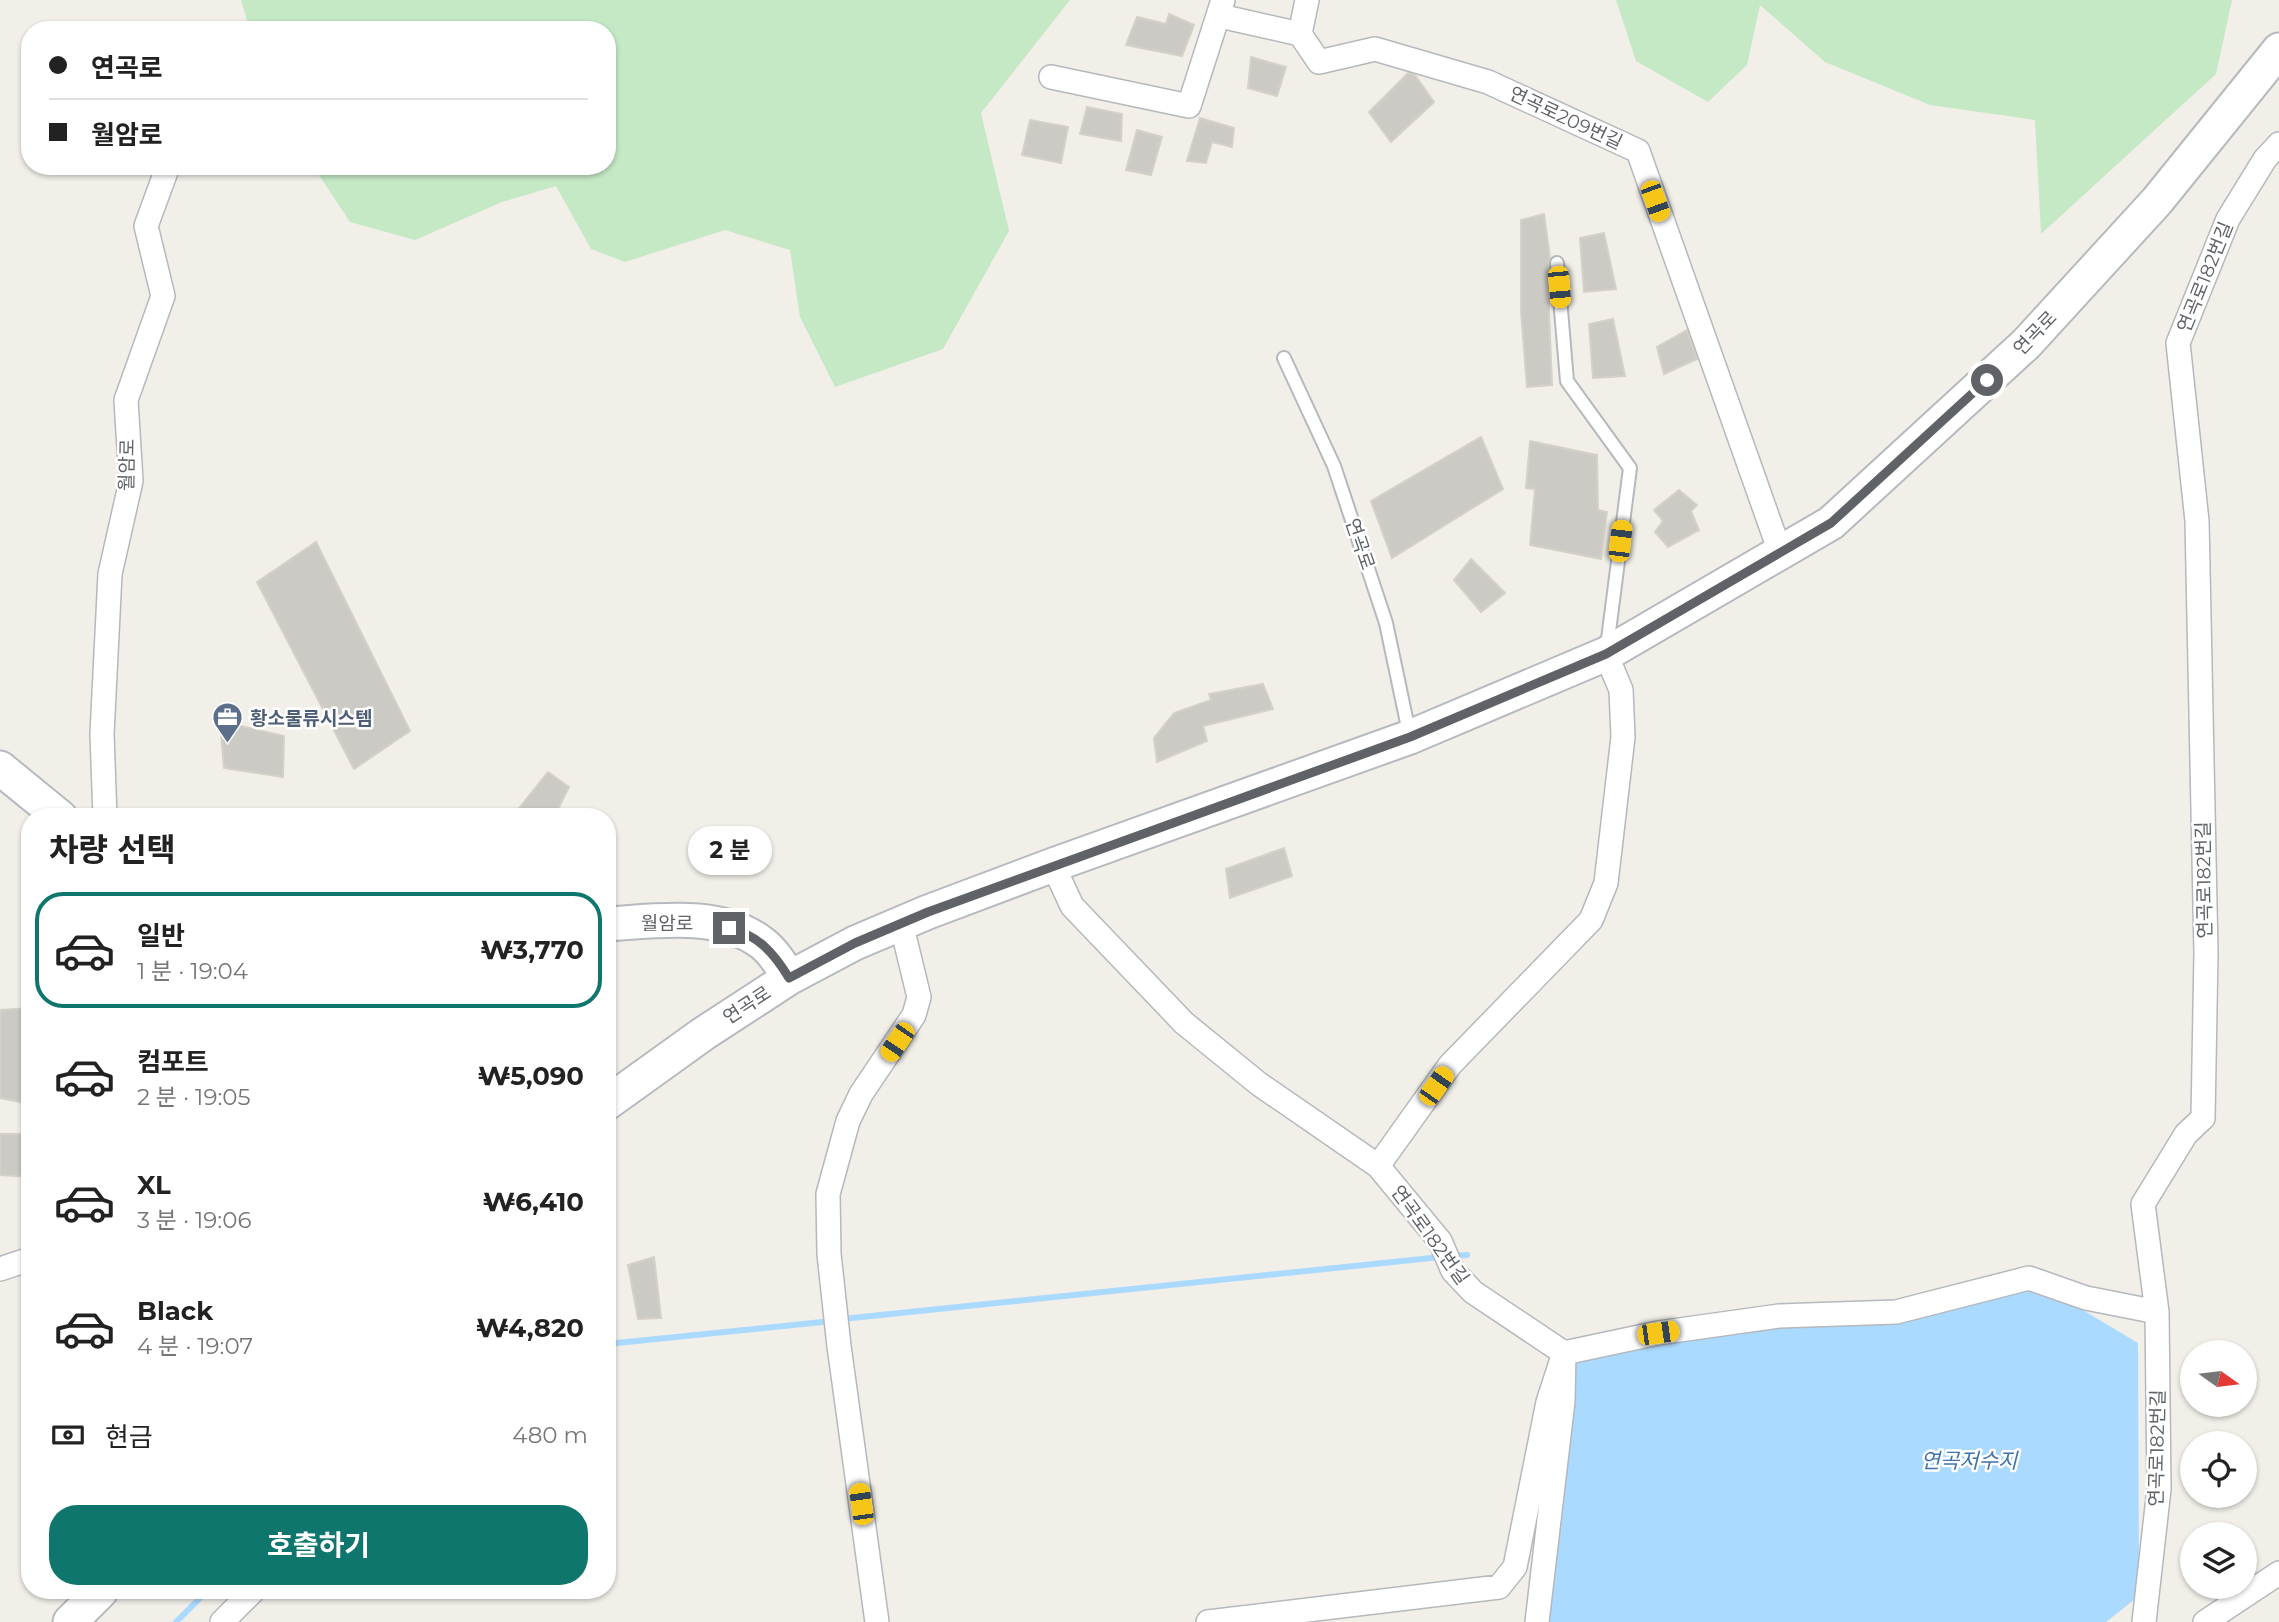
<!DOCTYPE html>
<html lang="ko">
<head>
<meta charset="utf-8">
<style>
  :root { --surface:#fff; --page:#f6f6f6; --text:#222; --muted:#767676; --line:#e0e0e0; --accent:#0f766e }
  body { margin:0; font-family:Montserrat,"Noto Sans KR",sans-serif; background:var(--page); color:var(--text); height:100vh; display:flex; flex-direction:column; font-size:26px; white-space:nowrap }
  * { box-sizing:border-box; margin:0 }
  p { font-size:23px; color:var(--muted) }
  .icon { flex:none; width:38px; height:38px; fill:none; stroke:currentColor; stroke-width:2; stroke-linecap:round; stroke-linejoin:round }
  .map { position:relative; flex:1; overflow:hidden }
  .drawer { position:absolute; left:21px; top:808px; width:595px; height:791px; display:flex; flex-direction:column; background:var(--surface); border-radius:28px; box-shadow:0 2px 5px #0004 }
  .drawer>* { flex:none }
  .banner { position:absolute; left:21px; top:21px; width:595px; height:154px; border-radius:28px; box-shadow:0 2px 5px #0004; display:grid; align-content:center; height:154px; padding:0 28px; background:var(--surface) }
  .needle { width:46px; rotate:104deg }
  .buttons { position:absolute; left:2180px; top:1340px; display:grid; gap:14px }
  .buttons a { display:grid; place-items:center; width:77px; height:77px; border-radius:50%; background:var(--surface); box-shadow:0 2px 5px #0004; font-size:35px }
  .end { position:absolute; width:32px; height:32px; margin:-16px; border:9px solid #5f6368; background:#fff; box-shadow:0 0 0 4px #fff }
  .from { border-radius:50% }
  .bubble { position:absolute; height:49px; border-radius:24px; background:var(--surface); box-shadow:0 2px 5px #0004; font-size:23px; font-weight:700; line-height:49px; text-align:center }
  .car { position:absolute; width:21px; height:42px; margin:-21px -10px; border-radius:9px; box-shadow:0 0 5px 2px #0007; background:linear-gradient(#f5c518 24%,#345 0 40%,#f5c518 0 76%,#345 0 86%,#f5c518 0) }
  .banner b { display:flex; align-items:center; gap:24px; height:66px; font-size:26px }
  .banner b+b { border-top:2px solid var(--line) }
  .banner i { width:18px; height:18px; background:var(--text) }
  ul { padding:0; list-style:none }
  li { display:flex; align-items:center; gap:21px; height:116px; margin:0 14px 10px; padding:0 14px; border:4px solid transparent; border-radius:28px }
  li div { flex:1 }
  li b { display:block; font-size:26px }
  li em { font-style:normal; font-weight:700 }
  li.current { border-color:var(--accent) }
  li>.icon { width:63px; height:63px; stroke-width:1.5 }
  h2 { padding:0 28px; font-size:32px; line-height:84px }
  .pay { display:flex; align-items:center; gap:18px; height:77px; padding:0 28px; font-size:26px }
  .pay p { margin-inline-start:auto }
  .action { display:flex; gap:14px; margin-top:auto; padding:14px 28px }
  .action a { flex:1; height:80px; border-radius:28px; background:var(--accent); color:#fff; font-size:28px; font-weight:700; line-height:80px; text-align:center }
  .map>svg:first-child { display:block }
  .green { fill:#c5e8c5 }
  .water { fill:#aadaff }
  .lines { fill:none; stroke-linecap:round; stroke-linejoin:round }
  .stream { stroke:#aadaff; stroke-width:6 }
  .building { fill:#cccac5; stroke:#d6d1c6; stroke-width:2 }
  .lane-casing { stroke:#b5b8bc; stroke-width:16 }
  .street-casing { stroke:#b5b8bc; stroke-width:26 }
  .secondary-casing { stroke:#b6babf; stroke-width:37 }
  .lane { stroke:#fff; stroke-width:12 }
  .street { stroke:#fff; stroke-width:23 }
  .secondary { stroke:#fff; stroke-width:33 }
  .route { stroke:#5f6368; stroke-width:9 }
  .labels { text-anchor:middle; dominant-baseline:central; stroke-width:5; stroke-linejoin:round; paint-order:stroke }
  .street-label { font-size:19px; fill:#5f6368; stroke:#fff }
  .service-label { font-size:19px; font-weight:bold; fill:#4e5e75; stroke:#fff; text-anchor:start }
  .water-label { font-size:21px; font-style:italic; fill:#4174aa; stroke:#fff }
</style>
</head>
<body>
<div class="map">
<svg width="2279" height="1622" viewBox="0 0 2279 1622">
  <rect width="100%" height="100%" fill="#f1efe8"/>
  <path class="green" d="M241,0H1070L981,113L1009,231L943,349L835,387L800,317L790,250L725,230L625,262L591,249L556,186L502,202L415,240L350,222L313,166H607V30H250Z
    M1616,0H2232L2216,74L2041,234L2035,120L1930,105L1825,62L1760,5L1747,65L1708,102L1636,61Z"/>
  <path class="water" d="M2029,1278L2138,1343L2139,1596L2106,1622H1548L1575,1367L1580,1349L1896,1312Z"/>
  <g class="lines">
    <path class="stream" d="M1452,1256L1467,1255
      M842,1319L1441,1257
      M607,1344L832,1321
      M176,1622L207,1591"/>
  </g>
  <path class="building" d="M1169,14L1194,25L1182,56L1126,45L1137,17L1166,24Z
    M1251,57L1286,67L1277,96L1248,88Z
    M1408,73L1415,75L1434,102L1391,142L1369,112Z
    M1087,107L1122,114L1121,141L1080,134Z
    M1200,118L1234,128L1232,147L1212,142L1206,163L1187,161Z
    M1030,120L1068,127L1061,163L1022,155Z
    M1137,130L1162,137L1151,175L1126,170Z
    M1544,214L1550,258L1548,264L1550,288H1548L1552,385L1527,387L1521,311V220Z
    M1604,233L1616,289L1584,292L1580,238Z
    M1613,319L1625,376L1593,378L1589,324Z
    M1687,330L1697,359L1664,374L1657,347Z
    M1481,437L1503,489L1392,558L1371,501Z
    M1530,441L1597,455L1598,510L1607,512L1601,559L1530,545L1535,489L1526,488Z
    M1679,490L1697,505L1691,511L1699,530L1668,547L1655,532L1663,521L1654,510Z
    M316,542L410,731L354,769L257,582Z
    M1471,559L1505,593L1481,612L1454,580Z
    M1263,684L1273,709L1203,726L1207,741L1157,762L1154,738L1174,713L1211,700L1209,694Z
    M220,721L284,736L283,777L224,768Z
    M548,772L569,787L554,817H512Z
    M1284,848L1292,876L1230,898L1226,869Z
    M30,1008V1104L0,1098V1010Z
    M0,1134H30V1177L0,1175Z
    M654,1257L661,1318L638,1319L628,1265Z"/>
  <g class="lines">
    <defs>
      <path id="lane" d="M1557,263L1567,381L1630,468L1607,647
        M1284,358L1334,466L1386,623L1410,737"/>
      <path id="street" d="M1220,16L1300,34L1319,62L1375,49L1488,82L1638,151L1780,552
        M1300,34L1307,0
        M1051,77L1189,106L1223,0
        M105,817L102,734L110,574L131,481L126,400L163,296L146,226L168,166
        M1053,865L1072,906L1184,1023L1259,1084L1378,1166L1440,1241L1453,1271L1473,1292L1564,1353L1563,1401L1537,1622
        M1378,1166L1450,1065L1591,920L1606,883L1623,737L1621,690L1606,654
        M0,1269L30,1259
        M222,1622L253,1591
        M877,1622L839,1346L829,1254L828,1194L848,1121L861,1094L914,1015L919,997L901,923
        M1208,1622L1499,1587L1515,1567L1548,1402L1564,1353L1658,1333L1779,1316L1896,1312L2029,1278L2086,1298L2157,1312
        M2144,1622L2159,1489L2157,1312L2143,1204L2186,1134L2203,1118L2206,953L2197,521L2178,343L2228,219L2265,159L2279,144
        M2205,1622L2279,1573"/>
      <path id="secondary" d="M0,768L60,817
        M607,924C657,921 720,911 762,943C774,952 782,966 789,978
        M607,1103L703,1034L789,978L855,943L928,912L1053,865L1410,737L1606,654L1831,523L2026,344L2157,201L2279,50
        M70,1622L101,1591"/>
    </defs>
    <use href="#lane" class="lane-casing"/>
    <use href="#street" class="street-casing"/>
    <use href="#secondary" class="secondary-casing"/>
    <use href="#lane" class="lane"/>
    <use href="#street" class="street"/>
    <use href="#secondary" class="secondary"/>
  </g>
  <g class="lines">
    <path class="route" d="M729,928C758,935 774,953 789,978L855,943L928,912L1410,737L1606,654L1831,523L1987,380"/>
  </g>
  <defs>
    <symbol id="office-pin" viewBox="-11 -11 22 30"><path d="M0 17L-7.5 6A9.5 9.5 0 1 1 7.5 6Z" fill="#5c6f8a" stroke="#fff"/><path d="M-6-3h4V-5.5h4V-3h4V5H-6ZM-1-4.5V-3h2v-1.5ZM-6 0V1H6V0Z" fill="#fff"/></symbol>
  </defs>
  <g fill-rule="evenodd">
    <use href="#office-pin" x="210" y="700" width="35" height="47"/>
  </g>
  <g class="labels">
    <g class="street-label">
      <text transform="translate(1566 118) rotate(25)">연곡로209번길</text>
      <text transform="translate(2205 277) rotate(-68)">연곡로182번길</text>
      <text transform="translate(2035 333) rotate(-46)">연곡로</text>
      <text transform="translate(127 465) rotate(-89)">월암로</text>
      <text transform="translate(1360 544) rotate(71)">연곡로</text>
      <text transform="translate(2204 880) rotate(-91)">연곡로182번길</text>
      <text x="667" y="923">월암로</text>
      <text transform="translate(747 1005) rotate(-33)">연곡로</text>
      <text transform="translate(1430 1235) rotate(54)">연곡로182번길</text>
      <text transform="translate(2157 1448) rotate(-89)">연곡로182번길</text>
    </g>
    <g class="service-label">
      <text x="250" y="718">황소물류시스템</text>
    </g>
    <g class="water-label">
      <text x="1969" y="1460">연곡저수지</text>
    </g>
  </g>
</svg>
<div class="buttons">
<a><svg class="needle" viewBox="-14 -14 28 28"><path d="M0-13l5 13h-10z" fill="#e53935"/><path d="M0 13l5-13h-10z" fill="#767676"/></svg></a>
<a><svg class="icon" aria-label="locate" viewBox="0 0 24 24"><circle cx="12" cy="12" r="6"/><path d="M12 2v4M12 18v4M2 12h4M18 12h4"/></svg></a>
<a><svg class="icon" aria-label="layers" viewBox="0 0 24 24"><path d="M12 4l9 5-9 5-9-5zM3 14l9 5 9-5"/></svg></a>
</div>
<i class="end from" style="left:1987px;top:380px"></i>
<i class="end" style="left:729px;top:928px"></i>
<div class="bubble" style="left:688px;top:826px;width:84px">2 분</div>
<i class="car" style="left:1655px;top:201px;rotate:160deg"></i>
<i class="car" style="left:1559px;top:287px;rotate:175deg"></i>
<i class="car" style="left:1620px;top:541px;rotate:7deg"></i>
<i class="car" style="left:897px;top:1042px;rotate:214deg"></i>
<i class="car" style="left:1436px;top:1086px;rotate:35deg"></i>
<i class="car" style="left:1658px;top:1333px;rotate:82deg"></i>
<i class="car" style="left:861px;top:1504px;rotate:352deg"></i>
<div class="banner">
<b><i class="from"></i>연곡로</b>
<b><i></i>월암로</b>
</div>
<section class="drawer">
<h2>차량 선택</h2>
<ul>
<li class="current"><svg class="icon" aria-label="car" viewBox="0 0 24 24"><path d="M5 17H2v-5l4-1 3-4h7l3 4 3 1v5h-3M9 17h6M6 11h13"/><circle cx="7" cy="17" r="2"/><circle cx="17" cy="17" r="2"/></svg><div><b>일반</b><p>1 분 · 19:04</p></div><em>₩3,770</em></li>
<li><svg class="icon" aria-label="car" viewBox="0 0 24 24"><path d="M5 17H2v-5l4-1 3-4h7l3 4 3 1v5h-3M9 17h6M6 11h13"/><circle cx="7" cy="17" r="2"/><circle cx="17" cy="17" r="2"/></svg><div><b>컴포트</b><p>2 분 · 19:05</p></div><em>₩5,090</em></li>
<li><svg class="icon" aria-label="car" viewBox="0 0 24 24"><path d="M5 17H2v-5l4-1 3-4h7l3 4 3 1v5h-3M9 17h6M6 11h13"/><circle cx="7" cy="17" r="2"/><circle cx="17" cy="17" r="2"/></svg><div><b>XL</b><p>3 분 · 19:06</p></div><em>₩6,410</em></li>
<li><svg class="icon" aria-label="car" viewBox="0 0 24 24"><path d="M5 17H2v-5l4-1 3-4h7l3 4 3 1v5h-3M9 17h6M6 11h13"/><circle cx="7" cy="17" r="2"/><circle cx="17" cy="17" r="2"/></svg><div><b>Black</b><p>4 분 · 19:07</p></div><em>₩4,820</em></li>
</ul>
<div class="pay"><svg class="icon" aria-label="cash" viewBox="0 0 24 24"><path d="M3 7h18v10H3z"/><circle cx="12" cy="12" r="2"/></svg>현금<p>480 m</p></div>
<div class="action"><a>호출하기</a></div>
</section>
</div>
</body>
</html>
